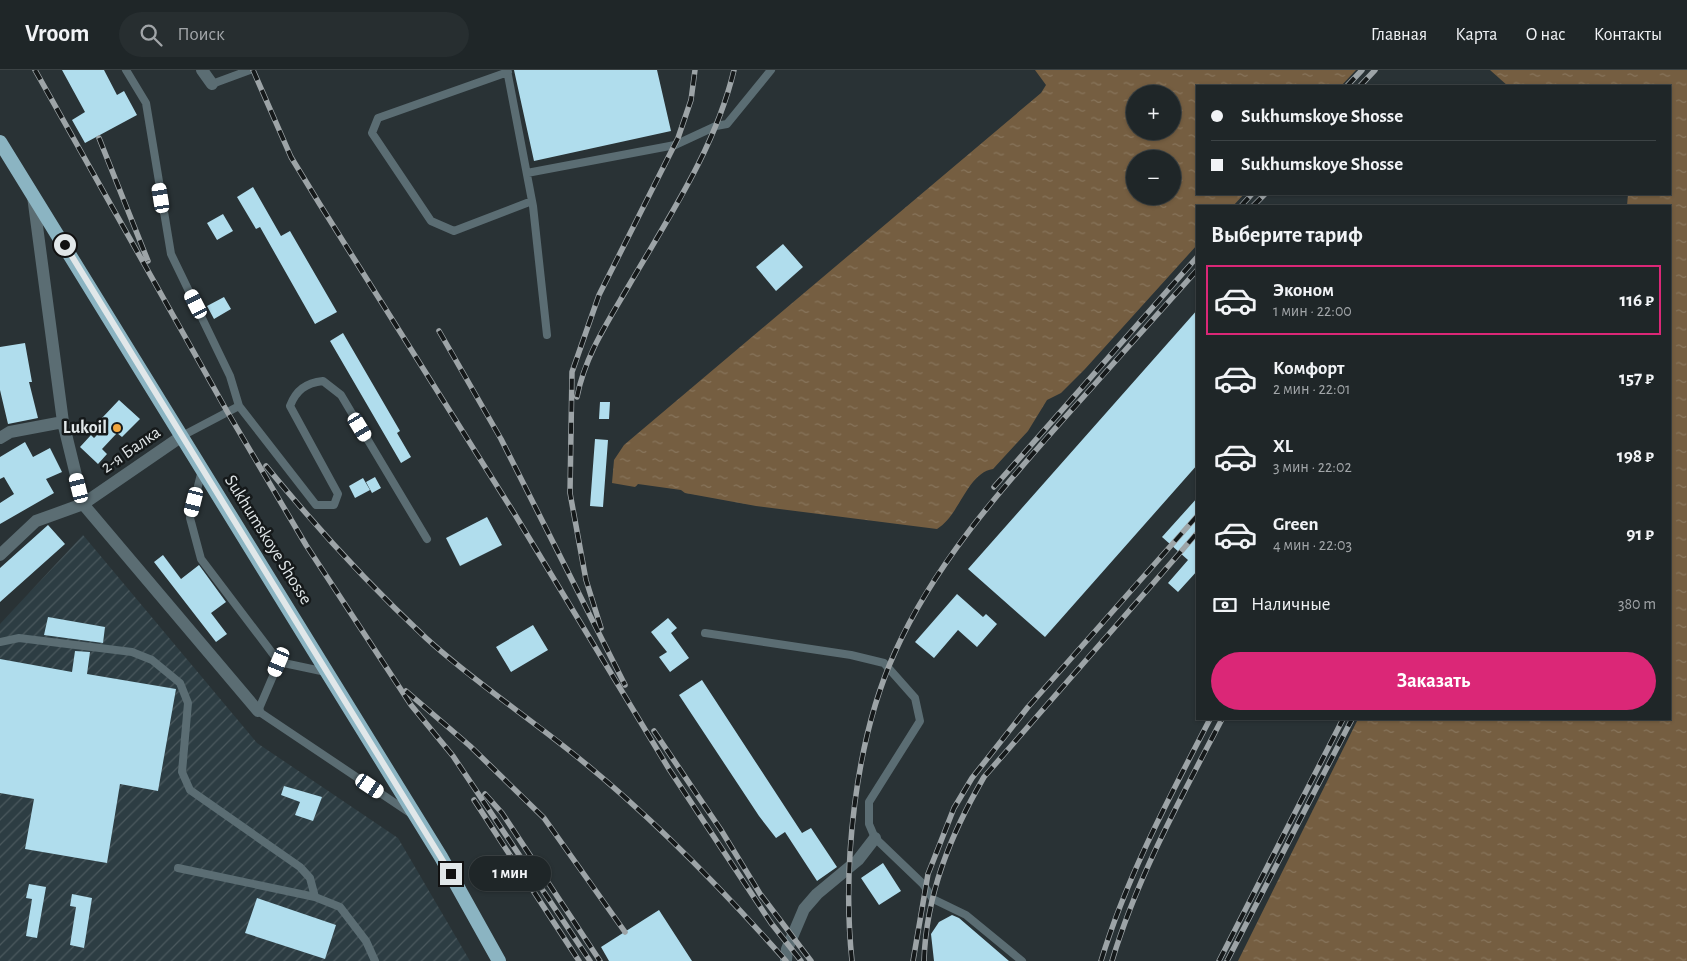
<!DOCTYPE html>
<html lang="ru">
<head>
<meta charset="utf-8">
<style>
  :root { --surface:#1f2628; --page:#272e30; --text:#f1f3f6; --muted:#a1a5a8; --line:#3c4345; --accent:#db2777 }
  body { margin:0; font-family:"Alegreya Sans",sans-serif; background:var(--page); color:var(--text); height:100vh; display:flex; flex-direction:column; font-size:19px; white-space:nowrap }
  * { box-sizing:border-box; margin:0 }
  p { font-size:16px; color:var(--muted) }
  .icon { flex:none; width:28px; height:28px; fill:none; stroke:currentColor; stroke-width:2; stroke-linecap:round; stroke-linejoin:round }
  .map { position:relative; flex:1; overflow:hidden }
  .sheet { position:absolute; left:1196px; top:135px; width:475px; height:515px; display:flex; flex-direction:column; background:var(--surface); border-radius:0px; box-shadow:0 1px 4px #0004,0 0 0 1px var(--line) }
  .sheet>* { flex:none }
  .top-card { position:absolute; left:1196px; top:15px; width:475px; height:110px; border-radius:0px; box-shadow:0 1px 4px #0004,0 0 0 1px var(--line); display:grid; align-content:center; height:110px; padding:0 15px; background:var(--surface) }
  .controls { position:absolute; left:1126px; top:15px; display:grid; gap:10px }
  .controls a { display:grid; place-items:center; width:55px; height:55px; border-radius:50%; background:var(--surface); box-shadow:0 1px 4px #0004,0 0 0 1px var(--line); font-size:25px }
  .end { position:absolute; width:22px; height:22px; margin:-11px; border:6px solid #e1e7e9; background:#111; box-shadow:0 0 0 2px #111 }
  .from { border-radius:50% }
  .bubble { position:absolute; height:35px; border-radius:18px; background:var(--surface); box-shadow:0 1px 4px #0004,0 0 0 1px var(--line); font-size:16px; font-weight:700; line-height:35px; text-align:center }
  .car { position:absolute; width:15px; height:30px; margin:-15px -8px; border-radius:6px; box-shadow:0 0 4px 1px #0007; background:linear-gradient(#fff 24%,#345 0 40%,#fff 0 76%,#345 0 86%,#fff 0) }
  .top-card b { display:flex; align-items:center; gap:18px; height:48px; font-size:19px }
  .top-card b+b { border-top:1px solid var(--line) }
  .top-card i { width:12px; height:12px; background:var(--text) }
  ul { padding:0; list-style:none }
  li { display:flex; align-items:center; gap:15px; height:70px; margin:0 10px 8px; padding:0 5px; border:2px solid transparent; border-radius:0px }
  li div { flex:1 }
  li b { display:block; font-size:19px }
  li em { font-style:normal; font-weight:700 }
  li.active { border-color:var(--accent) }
  li>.icon { width:45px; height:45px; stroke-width:1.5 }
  h2 { padding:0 15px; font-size:22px; line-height:60px }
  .pay { display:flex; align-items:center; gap:12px; height:55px; padding:0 15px; font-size:19px }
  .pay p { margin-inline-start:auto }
  .primary-button { display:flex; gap:10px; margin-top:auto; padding:10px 15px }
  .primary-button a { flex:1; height:58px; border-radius:30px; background:var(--accent); color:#fff; font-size:20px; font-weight:700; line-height:58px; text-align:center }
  header { display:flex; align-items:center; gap:30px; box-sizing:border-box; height:70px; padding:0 25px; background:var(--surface); border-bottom:1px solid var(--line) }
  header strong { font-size:24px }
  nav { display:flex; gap:28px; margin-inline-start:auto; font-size:18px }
  .search { width:350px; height:45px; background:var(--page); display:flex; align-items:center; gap:12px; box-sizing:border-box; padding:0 18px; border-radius:28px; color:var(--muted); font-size:19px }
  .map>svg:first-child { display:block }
  .industrial { fill:url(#industrial-furrows) }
  .water { fill:url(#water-ripples); fill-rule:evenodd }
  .building { fill:#b0dded }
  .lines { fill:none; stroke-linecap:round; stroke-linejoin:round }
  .service { stroke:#5b6d73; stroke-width:8 }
  .minor { stroke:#5b6d73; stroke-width:12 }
  .trunk { stroke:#8bb4c2; stroke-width:14 }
  .rail-casing { stroke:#9da4a7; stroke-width:5.5 }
  .rail { stroke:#15191a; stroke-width:4; stroke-dasharray:11; stroke-linecap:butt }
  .route { stroke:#e1e7e9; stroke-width:6 }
  .poi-dot { fill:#f0a63f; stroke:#15191a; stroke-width:2 }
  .labels { text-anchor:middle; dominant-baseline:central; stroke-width:5; stroke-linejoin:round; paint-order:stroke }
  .poi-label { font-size:18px; font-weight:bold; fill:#e1e7e9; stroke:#15191a; text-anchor:end }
  .street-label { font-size:18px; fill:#e1e7e9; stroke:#15191a }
</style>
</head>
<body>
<header>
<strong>Vroom</strong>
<div class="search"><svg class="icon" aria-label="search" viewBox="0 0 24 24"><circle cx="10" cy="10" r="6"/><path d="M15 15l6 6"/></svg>Поиск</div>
<nav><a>Главная</a><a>Карта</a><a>О нас</a><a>Контакты</a></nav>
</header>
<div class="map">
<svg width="1687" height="891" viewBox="0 0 1687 891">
  <defs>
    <pattern id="industrial-furrows" width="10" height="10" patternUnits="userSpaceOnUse" patternTransform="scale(1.25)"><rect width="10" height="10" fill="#2d3d43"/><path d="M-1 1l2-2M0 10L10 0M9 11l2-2" fill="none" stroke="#4b595e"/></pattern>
    <pattern id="water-ripples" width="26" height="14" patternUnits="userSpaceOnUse" patternTransform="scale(1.25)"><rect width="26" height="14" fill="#755e41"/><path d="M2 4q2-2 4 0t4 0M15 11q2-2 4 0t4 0" fill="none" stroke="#88755c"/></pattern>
  </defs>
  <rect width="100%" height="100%" fill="#293235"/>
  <path class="industrial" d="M83,465L257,673L398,768L470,891H0V554Z"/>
  <path class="water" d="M1035,0H1356L1341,16H1198V124H1244L1233,136H1198L1197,175L1085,299L1061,323L1047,330L1028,361L993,399C967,403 960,445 937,459L756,436L685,423L681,420L638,414L635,417L612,413L614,390L624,375L1041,23L1046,15ZM1135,24H1172V61H1135ZM1135,89H1172V126H1135Z
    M1490,0H1687V891H1238L1358,649H1670V136H1627L1628,124H1670V16H1508Z"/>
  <path class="building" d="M62,0H104L117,25L124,21L137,45L85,73L72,50L85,42Z
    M514,0H657L671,61L534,91Z
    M253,117L281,166L290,161L337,242L315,254L260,157L256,159L237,127Z
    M223,144L233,161L217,170L207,153Z
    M783,174L803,197L776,221L756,197Z
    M224,227L231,239L214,249L207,236Z
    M1198,239V394L1045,567L968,499Z
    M343,263L400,361L397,363L411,387L401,393L330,271Z
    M25,273L32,312H29L38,348L8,354L0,320V277Z
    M119,330L140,349L122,367L117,363L102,379L107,384L98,394L80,377L91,365L94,368L108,354L102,348Z
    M600,332H610L609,349H599Z
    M595,369L608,370L603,437L590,436Z
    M25,372L33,387L50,378L62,402L46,409L54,423L0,454V433L14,424L4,407L0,409V387Z
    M375,407L381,418L372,423L366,412Z
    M363,408L370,420L355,428L349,416Z
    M1198,427V500L1178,522L1168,513L1188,490L1162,467Z
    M487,447L502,475L460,496L446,468Z
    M48,455L65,474L0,532V498Z
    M163,485L181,509L199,495L226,532L211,543L227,564L216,572L154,492Z
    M957,524L983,547L986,544L997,554L977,577L958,560L934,588L915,572Z
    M48,547L105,557L103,573L44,565Z
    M668,548L677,558L671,563L689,588L670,602L659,587L667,582L651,562Z
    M533,555L548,580L511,602L496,577Z
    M75,581L90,582L87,604L176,619L158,721L120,714L107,793L25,779L34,729L0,723V589L72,602Z
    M702,610L802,763L811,758L837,797L817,811L785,762L776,768L759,746L679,625Z
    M284,716L322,727L313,751L295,745L300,732L281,725Z
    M883,793L901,821L879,835L861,808Z
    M29,814L46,817L37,868L26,866L32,829L26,828Z
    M72,824L92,828L84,878L70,875L76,837L70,836Z
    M257,828L336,855L325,889L245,863Z
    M659,840L692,891H609L601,877Z
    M952,845L959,848L1009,891H934L931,864L939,852Z"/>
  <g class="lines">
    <path class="service" d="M126,0L146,33L171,184L230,306L239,336L316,435H334L338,424L290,336C296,320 306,313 323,311L341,325L427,469
      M507,0L533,136L547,265
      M508,2L378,48L372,63L431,151L454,161L532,131
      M212,14L250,0
      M527,103L675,75L716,56L727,54L771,0
      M182,366L239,336
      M202,400L190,448L201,489L279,592L326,602
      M705,563L851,585L884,593L915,628L920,651L869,732V754L875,768L923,814L933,829L966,845L1022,891
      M0,572L19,568L132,582L152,590L180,613L188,633L182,702L190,720L300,797L310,808L315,827
      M279,592L258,641L410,743
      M178,798L315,827L340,837L366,871L375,891"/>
    <path class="minor" d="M202,0L212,14
      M33,126L63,352L83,434L258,641
      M0,368L10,362L63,352
      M0,485L36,451L83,434L182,366
      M786,891L787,879L804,839L817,824L858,790L875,768"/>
    <path class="trunk" d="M0,72L441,787L499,891"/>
    <defs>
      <path id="rail" d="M35,0L228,343L306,475L411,635L453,686L590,891
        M253,0L291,87L319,133L514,443L669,699L771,853L801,891
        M1347,16L1362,0
        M1360,16L1375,0
        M99,68L148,191
        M1241,136L1252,124
        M1253,136L1265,124
        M439,261L501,369L625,615
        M577,327C585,286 607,253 628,217C668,148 715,79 734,0
        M266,396C316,457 368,514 426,568C474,612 530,648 581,690C655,750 723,820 786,891
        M994,417L1198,186
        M601,558L586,510L570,423L572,302L599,225L678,68L691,30L695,0
        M406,621L470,676L544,748L625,862
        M654,661L721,760L762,827
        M485,724L502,743L600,891
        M474,730L579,891
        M761,825L811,891
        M852,891C842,795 855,670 895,582C934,495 998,423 1060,353C1106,302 1152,250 1198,199
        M913,891L928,804L954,738L972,708L1028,637L1198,445
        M924,891C926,824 951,764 984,707L1198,462
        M1101,891C1127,806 1169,728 1210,649
        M1112,891C1138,805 1181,728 1222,649
        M1219,891L1343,649
        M1227,891L1352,649"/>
    </defs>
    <use href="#rail" class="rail-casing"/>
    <use href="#rail" class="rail"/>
  </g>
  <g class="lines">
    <path class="route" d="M65,175L451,804"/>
  </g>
  <circle class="poi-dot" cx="117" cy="358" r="5"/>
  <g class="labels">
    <g class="poi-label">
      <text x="107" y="358">Lukoil</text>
    </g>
    <g class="street-label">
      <text transform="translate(131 380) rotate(-35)">2-я Балка</text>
      <text transform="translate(268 470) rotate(58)">Sukhumskoye Shosse</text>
    </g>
  </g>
</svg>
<div class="controls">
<a>+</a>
<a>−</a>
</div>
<i class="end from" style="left:65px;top:175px"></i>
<i class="end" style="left:451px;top:804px"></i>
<div class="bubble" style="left:469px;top:786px;width:82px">1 мин</div>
<i class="car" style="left:161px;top:128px;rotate:351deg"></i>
<i class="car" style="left:196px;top:234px;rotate:333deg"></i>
<i class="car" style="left:360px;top:357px;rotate:149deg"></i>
<i class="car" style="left:79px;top:418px;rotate:346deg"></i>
<i class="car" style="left:194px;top:432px;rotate:194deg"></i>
<i class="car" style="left:279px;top:592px;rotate:203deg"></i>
<i class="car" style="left:370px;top:716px;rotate:124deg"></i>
<div class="top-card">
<b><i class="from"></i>Sukhumskoye Shosse</b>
<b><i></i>Sukhumskoye Shosse</b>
</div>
<section class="sheet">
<h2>Выберите тариф</h2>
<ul>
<li class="active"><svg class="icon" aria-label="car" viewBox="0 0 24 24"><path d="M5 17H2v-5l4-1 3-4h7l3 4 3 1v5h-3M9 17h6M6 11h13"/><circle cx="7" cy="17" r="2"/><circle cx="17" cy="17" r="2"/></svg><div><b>Эконом</b><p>1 мин · 22:00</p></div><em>116 ₽</em></li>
<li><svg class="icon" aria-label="car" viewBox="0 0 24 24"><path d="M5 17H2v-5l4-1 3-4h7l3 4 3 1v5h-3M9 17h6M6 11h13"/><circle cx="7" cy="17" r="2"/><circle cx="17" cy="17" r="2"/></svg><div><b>Комфорт</b><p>2 мин · 22:01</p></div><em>157 ₽</em></li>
<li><svg class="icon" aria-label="car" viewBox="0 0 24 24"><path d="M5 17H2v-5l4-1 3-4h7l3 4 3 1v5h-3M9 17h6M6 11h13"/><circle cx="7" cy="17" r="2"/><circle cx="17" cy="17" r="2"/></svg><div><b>XL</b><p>3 мин · 22:02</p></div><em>198 ₽</em></li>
<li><svg class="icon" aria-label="car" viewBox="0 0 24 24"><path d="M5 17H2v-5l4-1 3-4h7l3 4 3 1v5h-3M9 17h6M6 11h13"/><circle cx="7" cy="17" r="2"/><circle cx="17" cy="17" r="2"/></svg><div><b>Green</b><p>4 мин · 22:03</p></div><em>91 ₽</em></li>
</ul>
<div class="pay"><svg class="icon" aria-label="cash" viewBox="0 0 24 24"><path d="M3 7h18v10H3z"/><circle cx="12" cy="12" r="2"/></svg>Наличные<p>380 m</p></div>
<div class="primary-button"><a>Заказать</a></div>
</section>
</div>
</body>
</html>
